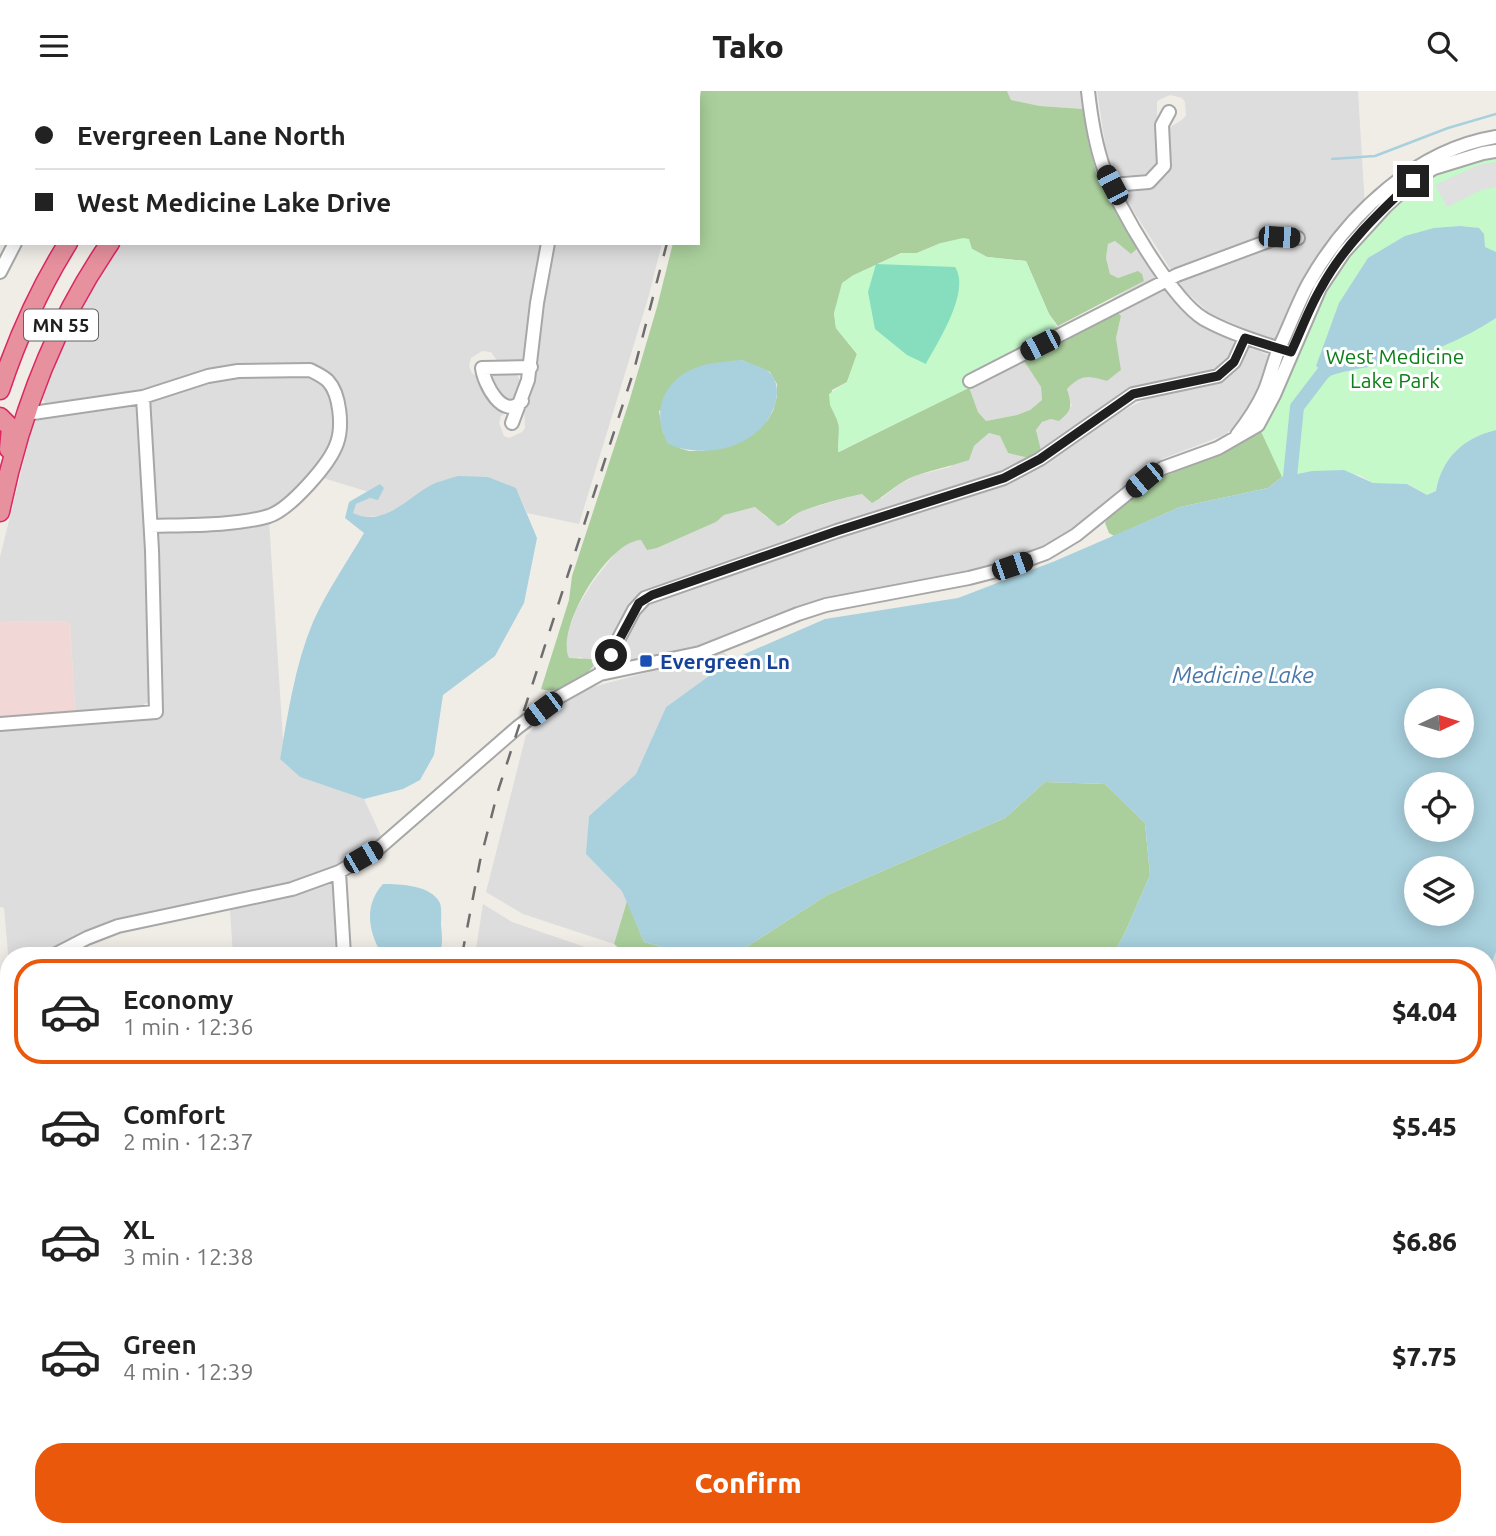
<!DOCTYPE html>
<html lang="en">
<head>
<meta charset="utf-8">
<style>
  :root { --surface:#fff; --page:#f6f6f6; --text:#222; --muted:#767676; --line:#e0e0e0; --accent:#ea580c }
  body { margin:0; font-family:Ubuntu,sans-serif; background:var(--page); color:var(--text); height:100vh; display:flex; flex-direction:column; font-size:26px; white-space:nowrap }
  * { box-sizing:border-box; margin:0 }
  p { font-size:23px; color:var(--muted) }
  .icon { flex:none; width:38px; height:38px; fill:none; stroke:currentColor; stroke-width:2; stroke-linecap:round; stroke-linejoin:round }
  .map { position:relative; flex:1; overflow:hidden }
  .sheet { position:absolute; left:0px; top:856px; width:1496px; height:590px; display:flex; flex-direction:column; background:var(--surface); border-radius:28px 28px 0 0; box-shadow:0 4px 18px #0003 }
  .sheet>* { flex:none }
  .hud { position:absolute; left:0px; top:0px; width:700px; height:154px; box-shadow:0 4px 18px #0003; display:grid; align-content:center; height:154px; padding:0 35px; background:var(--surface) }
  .needle { width:46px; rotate:86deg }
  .controls { position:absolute; left:1404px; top:597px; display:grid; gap:14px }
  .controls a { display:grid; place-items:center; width:70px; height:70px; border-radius:50%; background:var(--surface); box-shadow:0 4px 18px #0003; font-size:35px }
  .end { position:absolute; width:32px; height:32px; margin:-16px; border:9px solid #202020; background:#fff; box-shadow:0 0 0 4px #fff }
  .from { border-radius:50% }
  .car { position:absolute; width:21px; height:42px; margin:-21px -10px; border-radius:9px; box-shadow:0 0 5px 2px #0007; background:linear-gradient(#222 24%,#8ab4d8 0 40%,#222 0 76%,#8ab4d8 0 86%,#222 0) }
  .hud b { display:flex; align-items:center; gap:24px; height:66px; font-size:26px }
  .hud b+b { border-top:2px solid var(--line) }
  .hud i { width:18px; height:18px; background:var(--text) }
  ul { padding:12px 0 0; list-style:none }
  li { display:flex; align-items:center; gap:21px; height:105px; margin:0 14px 10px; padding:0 21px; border:4px solid transparent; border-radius:28px }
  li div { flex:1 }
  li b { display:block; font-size:26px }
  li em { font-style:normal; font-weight:800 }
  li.active { border-color:var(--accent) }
  li>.icon { width:63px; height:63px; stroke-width:1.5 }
  .action { display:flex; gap:14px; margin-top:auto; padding:14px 35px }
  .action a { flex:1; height:80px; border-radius:28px; background:var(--accent); color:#fff; font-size:28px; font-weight:800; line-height:80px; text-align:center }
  header { display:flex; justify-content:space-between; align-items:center; height:91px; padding:0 35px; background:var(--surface); font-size:32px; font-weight:800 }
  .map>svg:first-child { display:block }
  .residential { fill:#dedddd }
  .commercial { fill:#f1d8d6 }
  .forest { fill:#aacf9c; fill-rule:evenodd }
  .park { fill:#c5f9ca }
  .pitch { fill:#86debe }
  .parking { fill:#e0e0e0 }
  .water { fill:#a8d0dd; fill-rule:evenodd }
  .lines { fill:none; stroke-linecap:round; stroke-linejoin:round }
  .stream { stroke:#a8d0dd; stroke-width:2.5 }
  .river { stroke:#a8d0dd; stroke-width:14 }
  .minor-casing { stroke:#a7a7a7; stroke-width:16 }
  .highway-casing { stroke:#da2861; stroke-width:21 }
  .minor { stroke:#fff; stroke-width:12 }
  .highway { stroke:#e7909e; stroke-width:18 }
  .rail { stroke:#6e6e6e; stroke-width:2.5; stroke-dasharray:14 14; stroke-linecap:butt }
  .route { stroke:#202020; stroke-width:9 }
  .transit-dot { fill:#1a4fb4; stroke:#fff; stroke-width:2.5 }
  .labels { text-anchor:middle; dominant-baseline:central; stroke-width:6; stroke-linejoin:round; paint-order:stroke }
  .shield { fill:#fff; stroke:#636363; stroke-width:2 }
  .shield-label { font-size:19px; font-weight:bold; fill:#202020 }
  .park-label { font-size:21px; fill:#0d7f19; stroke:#fff }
  .transit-label { font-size:21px; font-weight:bold; fill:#164399; stroke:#fff; text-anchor:start }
  .water-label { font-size:23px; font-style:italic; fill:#4977a8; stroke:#fff }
</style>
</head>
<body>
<header><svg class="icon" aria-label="menu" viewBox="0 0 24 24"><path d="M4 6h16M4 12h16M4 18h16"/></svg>Tako<svg class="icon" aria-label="search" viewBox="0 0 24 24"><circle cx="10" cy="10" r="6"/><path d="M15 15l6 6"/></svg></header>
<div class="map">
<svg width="1496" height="1445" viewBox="0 0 1496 1445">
  <rect width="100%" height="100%" fill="#f0ede7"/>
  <path class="residential" d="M1007,0H1082L1083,18L1040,15L1011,9Z
    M1097,0H1358L1365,117L1323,163L1278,250H1273L1209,222L1183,198L1126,108L1130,97L1157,93L1168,83L1169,37L1183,28L1186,24L1185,11L1182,7L1170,4L1157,10V76L1148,83L1120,85L1114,83L1106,59Z
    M1115,150L1131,163L1138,157L1171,208L1196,232L1231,248L1234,253L1228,270L1219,277L1207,284L1165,288L1149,295L1118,312L1122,320L1150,306L1218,288L1245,256H1251L1270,265L1254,316L1241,332L1222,345L1162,368L1133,388L1084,433L1051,453L1006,472L838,505L794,517L730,545L700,555L589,582L594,574L581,566L569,568L565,559L566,545L577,517L592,492L616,461L632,450L641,449L657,457L716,431L723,424L756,416L767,427L787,432L798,421L841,408L862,403L882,407L898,394L915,385L950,376L989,342L1000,345L1008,362L1029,367L1041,359L1036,339L1042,331L1051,328L1072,315L1067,298L1076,288L1093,286L1107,290L1121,279L1116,247L1121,225L1112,208L1144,189L1129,184L1118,187L1110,183L1106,167L1108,153Z
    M120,152H544L525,267L522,272L498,271L491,261L482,260L471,267L469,275L472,282L479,287H485L498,282L516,283L518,285L520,291L517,313L501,325L499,332L504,345L509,347L522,341L525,337L524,317L553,152H662L649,204L579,433L527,422L516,397L433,393L385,425L360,426L352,422L356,413L370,407L380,393L369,401L323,387L338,359L340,302L334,287L324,278L309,273L143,300L45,312L43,308L62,256L85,209Z
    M1024,270L1041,296L1042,309L1030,319L1017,324L986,330L978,321L969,296Z
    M308,281L324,288L331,302L333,319L332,348L324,371L309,391L274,418L249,425L158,428L152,355L147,315L149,309L192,294L229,287Z
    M133,312L138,319L142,348L150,605L149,611L141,615L75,620L70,530L0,531V466L33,333L39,327Z
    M269,429L283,649L280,668L300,686L364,708L382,747L327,780L266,799L106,835L76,845L41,864H9V873L4,817L0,816V635L150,623L156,444L160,439Z
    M724,561L731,569L666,616L636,683L589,725L587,763L623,800L627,810L614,853L523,823L486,801L526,644L568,607L589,597Z
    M326,791L333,794L339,864H233L230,819L301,801Z
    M483,813L512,831L588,857L604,864H475Z
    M1496,861V1175L1488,1182V881Z
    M0,973H9V1169L0,1170Z
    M1496,1187V1311L1488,1321V1194Z
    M9,1249V1437H253L254,1445H0V1252Z
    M810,1437H955L958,1445H819Z
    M994,1437H1403L1396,1445H980Z"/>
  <path class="commercial" d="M70,530L75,620L0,626V531Z
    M365,1437H475L476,1445H366Z"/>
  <path class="forest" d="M701,0H1007L1011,9L1040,15L1083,18L1088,50L1098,89L1138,157L1131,163L1115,150L1108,153L1106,167L1110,183L1118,187L1138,180L1142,183L1144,190L1058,235L1049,223L1026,170L987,166L972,158L941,152L917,162H901L852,185L834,222L836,237L857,263L847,291L832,299C829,319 834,316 838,332C841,341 837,352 839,361L969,296L978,321L986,330L1017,324L1030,319L1042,309L1041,296L1024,270L1029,264L1116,219L1121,225L1116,247L1121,279L1107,290C1089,285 1081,283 1067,298C1072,314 1073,319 1059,330L1051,328L1042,331L1036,339L1041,359L1029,367L1008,362L1000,345L989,342L974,355L969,369C951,375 932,379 915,385C898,391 887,404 872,412L862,403C842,407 821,413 802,420C793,423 788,432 778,435L755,416L724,424L716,431L657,457L647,459L641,449C608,450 555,538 569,567L592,568L594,574C584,588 558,604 541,598L569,509L572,485L629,311L657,216L673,152H698V20ZM741,269L770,281L777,293V305L773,320L767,330L704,360H689L679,357L663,342L659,320Z
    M1258,334L1281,381L1282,386L1268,397L1180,416L1114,445L1109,442L1105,432C1124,399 1176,380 1210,366C1228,358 1248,352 1258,334Z
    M1045,691L1105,693L1145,732L1150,784L1124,844L1112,864H993C984,855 972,860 961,864H734L827,804L1005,727Z
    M627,810L644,851L690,864H627L614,853Z"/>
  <path class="park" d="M1496,60V339C1463,347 1442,367 1436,400L1427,404L1408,393L1373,392L1359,384L1312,380L1282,386L1258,334L1320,197L1413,90Z
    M963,147L969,148L972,158L987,166L1026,170L1049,223L1063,246L1029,264L1024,270L838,361L839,333L830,314L829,303L847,291L857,263L836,237L834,222L842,192L852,185L902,162H917L941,152Z"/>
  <path class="pitch" d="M876,173L955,176C971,200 938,251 926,273L907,264L875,238L868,201Z"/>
  <path class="parking" d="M1496,71V96L1481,99L1447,116L1435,94L1478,74Z"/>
  <path class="water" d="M1460,135L1479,137L1484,143L1485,156L1496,161V227C1462,249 1427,264 1387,272C1366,277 1350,278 1329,285L1316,275L1339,212L1368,167L1405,145L1434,137Z
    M741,269C750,273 765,276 771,283C777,290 778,300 776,309C766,355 707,370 668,353C648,316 668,282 708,273C718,271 730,270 741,269Z
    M1496,339V861L1488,881V864H1112L1124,844L1150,784L1145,732L1105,693L1045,691L1005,727L827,804L734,864H690L644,851L622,800L586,763L589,725L636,683L666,616L731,569L825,528L958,507L1055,470L1180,416L1268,397L1282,386L1312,380L1344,379L1373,392L1407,393L1427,404L1436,400C1442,367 1463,347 1496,339ZM1461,609V654H1416V609ZM1416,693H1461V738H1416ZM1461,777V822H1416V777Z
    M458,385L488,386L516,397L537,447L524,512L495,565L443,604L434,664L420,689L403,698L364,708L300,686L280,668C288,622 295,574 313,531C327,500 347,471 364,442L345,427L349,411L380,393L384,397L378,409L370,407L356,413L353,422C383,437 407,407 431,394C439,390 449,388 458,385Z
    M383,793C400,793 431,794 440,812C442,818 441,828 441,834C442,844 443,853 440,862L431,864L381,862C368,839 364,814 383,793Z
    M1496,1311V1445H1396L1403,1437H1488V1321Z"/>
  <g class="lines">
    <path class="stream" d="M1332,68L1375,65L1448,37L1496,23"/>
    <path class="river" d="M1285,404L1290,386L1297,316L1323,282L1338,270
      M0,1204L9,1205"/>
    <defs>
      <path id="minor" d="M541,0V2
        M1088,0C1091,27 1095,53 1104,78C1117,115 1172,209 1204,228C1229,242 1257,251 1284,259
        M146,2L148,0
        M282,2L284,0
        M1112,94L1149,91L1164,75L1162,34L1169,21
        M0,114H2
        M0,181L15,152
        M970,290L1177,184L1279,146L1298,147
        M522,310C503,330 484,293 482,277L531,276
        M26,323L143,306L208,285L238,280L310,279C316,282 323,285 328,290C340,303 343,335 337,352C330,373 290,418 269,425C236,435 185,434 151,435
        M512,332L528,289L537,212L548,152
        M1237,344C1248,330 1258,315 1265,299C1271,284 1274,268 1281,253C1291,232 1299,209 1310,190C1349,122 1417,59 1496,46
        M600,583L634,519L645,507L837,440L1004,387L1040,368L1133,303L1218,285L1234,271L1245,247
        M0,633L156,621L152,459L143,306
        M339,781L344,864
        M54,864L87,847L118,835L292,798L339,781L379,757L518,636L557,607L600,583L700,562L798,523L826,514L969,487L996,480L1046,462L1076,444L1144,389L1163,377L1218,357L1258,334L1274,304L1320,197L1344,161L1385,116L1413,90L1434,77L1483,62L1496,60
        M0,897L9,891
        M0,914L9,930
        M0,963L9,958
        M1488,1188L1496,1180
        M971,1445L985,1437"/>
      <path id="highway" d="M192,2L193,0
        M239,2L241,0
        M0,299C17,248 39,198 68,152
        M0,326L11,337L9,358
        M0,421C20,324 54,233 110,152"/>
    </defs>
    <use href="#minor" class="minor-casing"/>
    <use href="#highway" class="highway-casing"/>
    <use href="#minor" class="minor"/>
    <use href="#highway" class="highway"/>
    <path class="rail" d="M698,2V0
      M462,864L480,770L498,700L634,279L667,152
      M479,1437V1445"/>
  </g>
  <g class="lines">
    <path class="route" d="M611,564L639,512L652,504L837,440L1004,387L1040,368L1133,303L1218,285L1234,271L1245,247L1291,261C1301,240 1309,217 1321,197C1343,156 1378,122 1413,90"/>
  </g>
  <rect class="transit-dot" x="639" y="563" width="14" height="14" rx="3.5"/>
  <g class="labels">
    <rect class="shield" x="24" y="218.5" width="74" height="31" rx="5"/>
    <g class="shield-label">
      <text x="61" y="234">MN 55</text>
    </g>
    <g class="park-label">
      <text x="1395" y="265">West Medicine<tspan x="1395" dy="24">Lake Park</tspan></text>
    </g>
    <g class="transit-label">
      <text x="660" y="570">Evergreen Ln</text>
    </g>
    <g class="water-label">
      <text x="1243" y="583">Medicine Lake</text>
    </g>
  </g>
</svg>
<div class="controls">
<a><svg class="needle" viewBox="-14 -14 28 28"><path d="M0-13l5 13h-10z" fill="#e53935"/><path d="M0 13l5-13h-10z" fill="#767676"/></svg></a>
<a><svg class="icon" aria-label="locate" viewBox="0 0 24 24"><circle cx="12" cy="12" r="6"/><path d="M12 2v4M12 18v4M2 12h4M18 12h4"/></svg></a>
<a><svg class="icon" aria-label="layers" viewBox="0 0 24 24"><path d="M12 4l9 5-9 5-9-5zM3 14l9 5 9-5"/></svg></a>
</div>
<i class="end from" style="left:611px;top:564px"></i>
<i class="end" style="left:1413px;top:90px"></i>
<i class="car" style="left:1112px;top:94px;rotate:332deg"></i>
<i class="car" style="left:1279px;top:146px;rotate:93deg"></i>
<i class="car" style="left:1040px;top:254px;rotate:243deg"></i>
<i class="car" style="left:1144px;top:389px;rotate:230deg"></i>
<i class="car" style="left:1012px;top:475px;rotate:71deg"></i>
<i class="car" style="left:543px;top:618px;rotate:233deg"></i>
<i class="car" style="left:363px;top:766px;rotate:60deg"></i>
<div class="hud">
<b><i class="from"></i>Evergreen Lane North</b>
<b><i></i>West Medicine Lake Drive</b>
</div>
<section class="sheet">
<ul>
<li class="active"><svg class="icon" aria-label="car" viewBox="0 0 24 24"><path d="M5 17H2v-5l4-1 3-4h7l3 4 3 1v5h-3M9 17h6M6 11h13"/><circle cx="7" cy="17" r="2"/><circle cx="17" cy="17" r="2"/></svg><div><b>Economy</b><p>1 min · 12:36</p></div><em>$4.04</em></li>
<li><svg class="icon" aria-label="car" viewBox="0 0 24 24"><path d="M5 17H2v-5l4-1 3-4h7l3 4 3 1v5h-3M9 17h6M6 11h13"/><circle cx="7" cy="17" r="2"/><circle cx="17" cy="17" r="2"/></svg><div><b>Comfort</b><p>2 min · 12:37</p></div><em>$5.45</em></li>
<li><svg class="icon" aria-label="car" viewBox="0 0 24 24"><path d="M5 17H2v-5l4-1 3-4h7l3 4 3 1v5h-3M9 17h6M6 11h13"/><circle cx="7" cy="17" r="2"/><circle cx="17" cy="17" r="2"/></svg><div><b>XL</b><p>3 min · 12:38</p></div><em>$6.86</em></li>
<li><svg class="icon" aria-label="car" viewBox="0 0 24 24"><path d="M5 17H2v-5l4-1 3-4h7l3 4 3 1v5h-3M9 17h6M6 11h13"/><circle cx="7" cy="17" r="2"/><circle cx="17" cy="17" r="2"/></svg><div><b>Green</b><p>4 min · 12:39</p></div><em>$7.75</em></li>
</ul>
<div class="action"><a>Confirm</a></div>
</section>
</div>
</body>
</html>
